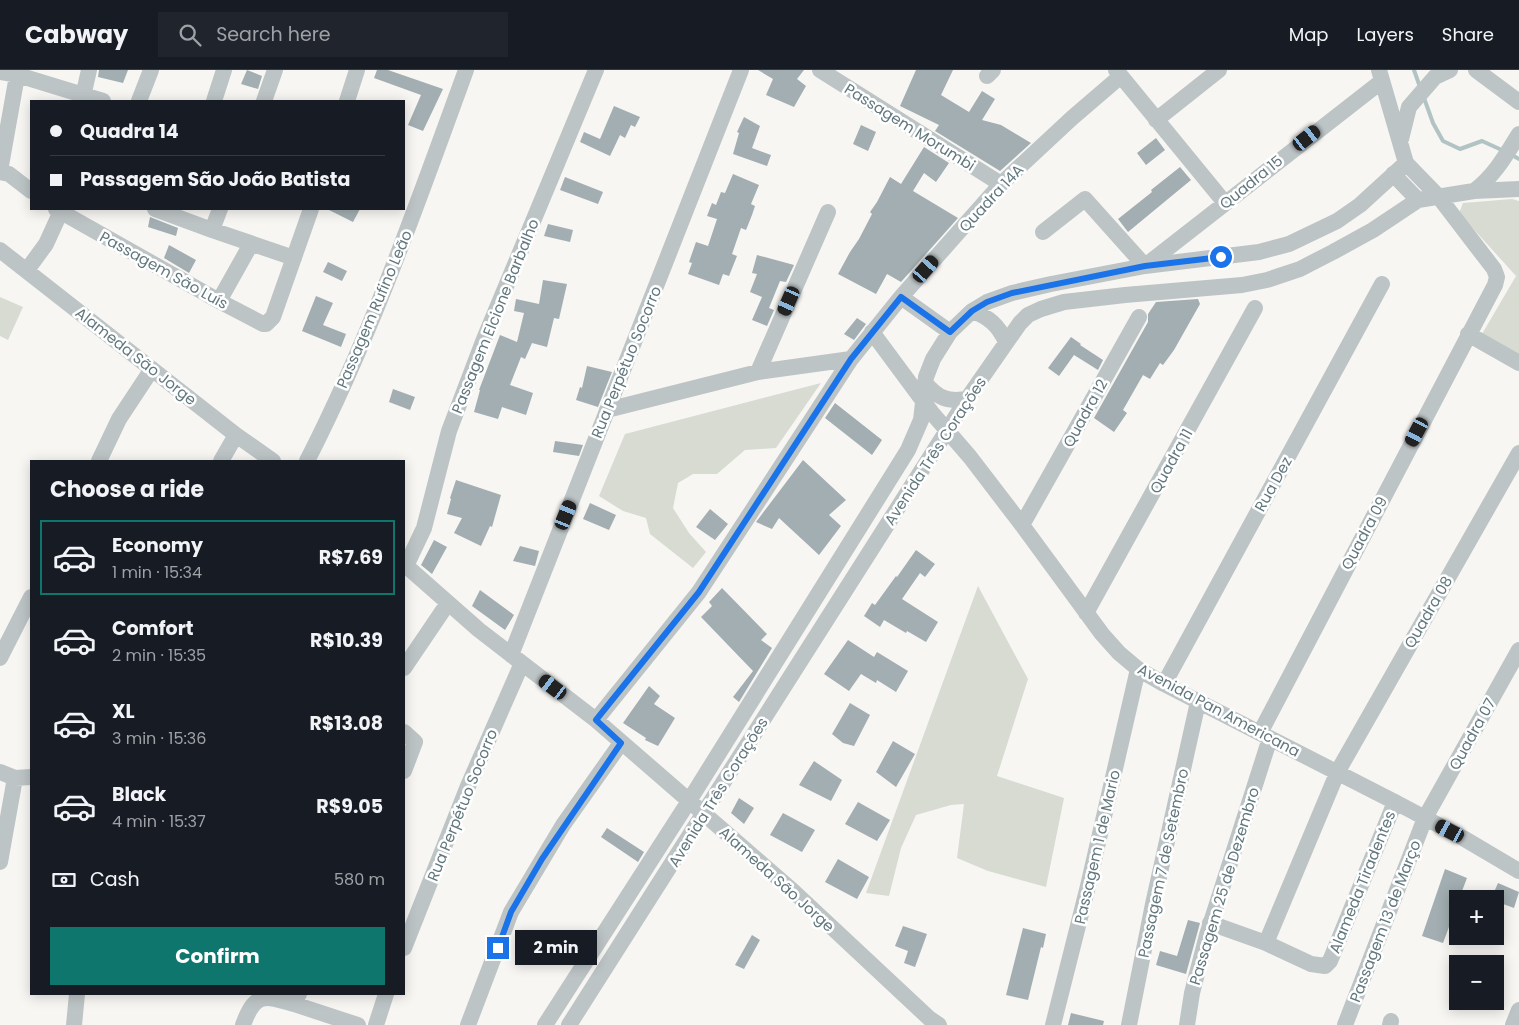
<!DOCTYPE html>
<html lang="en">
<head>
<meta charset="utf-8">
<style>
  :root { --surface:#171b24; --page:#20242c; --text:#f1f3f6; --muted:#9ea1a6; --line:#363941; --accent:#0f766e }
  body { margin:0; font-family:Poppins,sans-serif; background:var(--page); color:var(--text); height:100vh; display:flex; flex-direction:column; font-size:19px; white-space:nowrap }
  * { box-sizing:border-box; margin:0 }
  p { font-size:16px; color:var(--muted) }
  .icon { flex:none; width:28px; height:28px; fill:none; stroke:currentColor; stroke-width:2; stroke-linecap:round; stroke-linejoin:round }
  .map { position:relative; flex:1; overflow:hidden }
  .panel { position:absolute; left:30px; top:390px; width:375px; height:535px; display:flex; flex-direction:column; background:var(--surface); border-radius:0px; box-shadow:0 2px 12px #0003 }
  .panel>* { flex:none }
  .hud { position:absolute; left:30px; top:30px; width:375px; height:110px; border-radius:0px; box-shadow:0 2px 12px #0003; display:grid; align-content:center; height:110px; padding:0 20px; background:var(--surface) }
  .controls { position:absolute; left:1449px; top:820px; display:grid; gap:10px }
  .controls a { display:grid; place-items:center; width:55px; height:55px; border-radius:0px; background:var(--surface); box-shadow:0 2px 12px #0003; font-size:25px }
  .end { position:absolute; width:22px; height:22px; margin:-11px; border:6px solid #1a73e8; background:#fff; box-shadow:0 0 0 2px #fff }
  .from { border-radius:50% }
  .bubble { position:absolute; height:35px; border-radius:0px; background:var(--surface); box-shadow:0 2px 12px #0003; font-size:16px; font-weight:700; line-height:35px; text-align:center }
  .car { position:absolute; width:15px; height:30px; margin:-15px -8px; border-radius:6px; box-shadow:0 0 4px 1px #0007; background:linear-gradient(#222 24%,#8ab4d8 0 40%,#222 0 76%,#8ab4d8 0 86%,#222 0) }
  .hud b { display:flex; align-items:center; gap:18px; height:48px; font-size:19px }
  .hud b+b { border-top:1px solid var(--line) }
  .hud i { width:12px; height:12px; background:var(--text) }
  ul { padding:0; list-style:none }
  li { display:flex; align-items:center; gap:15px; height:75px; margin:0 10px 8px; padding:0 10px; border:2px solid transparent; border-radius:0px }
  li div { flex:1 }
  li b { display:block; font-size:19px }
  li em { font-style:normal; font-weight:700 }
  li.active { border-color:var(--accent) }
  li>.icon { width:45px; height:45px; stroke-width:1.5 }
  h2 { padding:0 20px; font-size:22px; line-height:60px }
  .pay { display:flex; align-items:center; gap:12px; height:55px; padding:0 20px; font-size:19px }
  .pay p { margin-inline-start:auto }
  .action { display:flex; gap:10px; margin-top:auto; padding:10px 20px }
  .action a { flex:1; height:58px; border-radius:0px; background:var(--accent); color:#fff; font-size:20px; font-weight:700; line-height:58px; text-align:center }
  header { display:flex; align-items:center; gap:30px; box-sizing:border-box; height:70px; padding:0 25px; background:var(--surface); border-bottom:1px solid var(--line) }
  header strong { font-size:24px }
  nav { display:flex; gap:28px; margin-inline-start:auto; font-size:18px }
  .search { width:350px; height:45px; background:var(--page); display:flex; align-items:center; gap:12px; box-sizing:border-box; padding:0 18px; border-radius:0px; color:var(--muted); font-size:19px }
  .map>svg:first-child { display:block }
  .green { fill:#d7dbd2 }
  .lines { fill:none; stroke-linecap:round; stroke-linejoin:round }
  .stream { stroke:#b2c3c4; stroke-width:4 }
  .building { fill:#a2aeb1 }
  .minor { stroke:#bdc4c6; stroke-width:16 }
  .route { stroke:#1a73e8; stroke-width:6 }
  .labels { text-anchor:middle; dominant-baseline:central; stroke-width:5; stroke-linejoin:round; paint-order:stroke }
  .street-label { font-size:15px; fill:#62787e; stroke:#fff }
</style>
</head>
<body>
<header>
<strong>Cabway</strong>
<div class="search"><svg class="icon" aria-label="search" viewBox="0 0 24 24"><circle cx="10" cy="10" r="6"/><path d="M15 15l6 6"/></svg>Search here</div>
<nav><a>Map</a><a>Layers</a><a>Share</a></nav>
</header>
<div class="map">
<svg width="1519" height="955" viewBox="0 0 1519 955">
  <rect width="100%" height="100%" fill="#f7f6f3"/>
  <path class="green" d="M1512,129L1519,131V285L1482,264L1516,206L1459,143L1463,133Z
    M0,227L23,237L8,270L0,266Z
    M821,313L776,378L745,380L717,404H693L678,413L673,438L689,463L706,482L693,498L650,464L646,448L623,441L599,426L625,364Z
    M978,516L1028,609L997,706L1064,728L1046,817L988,801L957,788L964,734L951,735L916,745L901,778L889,826L866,823Z"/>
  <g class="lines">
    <path class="stream" d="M1414,0L1420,17
      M1424,28L1433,53L1443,71L1460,79L1482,71L1504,81
      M1510,84L1519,89"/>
  </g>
  <path class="building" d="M99,0H128L123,13L98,7Z
    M247,0L262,6L258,19L241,14Z
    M377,0H388L443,19L423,61L408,55L421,25L374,8Z
    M758,0H804L797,9L806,16L794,37L766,25L773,9Z
    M916,0H953L941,25L969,42L982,21L995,29L982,50L1001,55L1031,73L1000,101L935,61L939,55L900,36Z
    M614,36L640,47L635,57L631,55L625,68L620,65L610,86L580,72L584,62L600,69Z
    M744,47L760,56L752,78L771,85L767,96L733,84L739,63L737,62Z
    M861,55L876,62L868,81L853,74Z
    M1156,68L1165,80L1146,95L1137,83Z
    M924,77L949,93L936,112L924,103L913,121L958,148L901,212L887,204L876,224L838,204L850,182L859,169L872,144L870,142L877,132L890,107L901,114Z
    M1180,97L1191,110L1128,162L1118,149L1152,122L1151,120Z
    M733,104L759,115L751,134L755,136L752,145L746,160L741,158L732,184L737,186L729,206L723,204L719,215L688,204L692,193L689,192L696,172L708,176L717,149L707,146L712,133L716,135L721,122L725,123Z
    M565,107L603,122L598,134L560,120Z
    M327,139H360L353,152Z
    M150,147L178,158L176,166L148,157Z
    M548,154L573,160L570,172L544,166Z
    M169,175L196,190L189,203L164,188Z
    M757,185L794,195L786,212L780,211L769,238L774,240L767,256L752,250L762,227L750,222L757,204L752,203Z
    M328,192L347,201L342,211L323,202Z
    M543,210L567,214L559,249L554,248L547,277L532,273L525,289L521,287L510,315L533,323L526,345L502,337L498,349L474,342L480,320H479L500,265L517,272L524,243L514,241L516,229L539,234Z
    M316,226L333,233L323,255L346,264L341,277L302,261Z
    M1198,229L1200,234L1174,280L1163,295L1160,293L1150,309L1143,305L1123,340L1127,343L1114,362L1094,348L1148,252V244L1156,232Z
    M857,248L866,254L854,270L844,264Z
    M1071,267L1081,274L1080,275L1103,290L1098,300L1074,285L1059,306L1048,298Z
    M587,296L612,302L598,337L576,330L580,317L582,318Z
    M393,319L415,327L410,340L389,332Z
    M835,333L882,370L872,385L825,348Z
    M555,371L583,375L579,386L553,382Z
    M803,390L846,430L829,445L841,456L819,485L779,448L772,459L756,452Z
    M456,410L501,425L492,457L490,456L481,476L454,463L462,448L447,444L451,429L450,428Z
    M590,433L616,445L609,460L583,449Z
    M710,439L728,454L715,470L696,457Z
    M434,470L447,477L432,504L421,495Z
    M520,476L539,481L535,496L513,491Z
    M916,480L935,494L925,507L920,503L902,529L938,552L926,572L907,561L906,563L884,550L880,557L864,546L872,533L875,535L896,506L897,507Z
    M722,518L767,564L761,570L772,578L739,632L733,627L753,601L701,547L712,536L709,532Z
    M480,520L514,545L505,560L472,536Z
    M848,570L874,587L877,582L908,601L896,622L877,610L876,613L861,604L849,621L824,604Z
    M649,616L660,626L654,634L675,648L658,676L645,670L646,668L623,653Z
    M850,633L870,645L854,676L843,673L832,664Z
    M893,671L915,684L896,717L876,702Z
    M814,691L842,710L831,731L799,715Z
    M739,728L754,738L744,754L731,743Z
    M858,732L890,750L877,771L845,754Z
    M783,743L815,760L802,782L770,765Z
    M607,758L644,782L638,792L601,767Z
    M838,789L869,807L857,829L825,812Z
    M1445,799L1467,808L1459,829H1458V833L1443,873L1422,866Z
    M1498,813L1519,822L1514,838L1495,831V829H1491Z
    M1188,850L1200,853L1186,904L1156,895L1160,881L1177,886Z
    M903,856L927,864L915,897L904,893L908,881L895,876Z
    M1023,858L1046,864L1043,878L1041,877L1028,930L1006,925Z
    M752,865L760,870L744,899L735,895Z
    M1071,943L1104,951L1103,955H1068Z"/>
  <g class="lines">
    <path class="minor" d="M820,0L1001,114
      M1116,0L1225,133
      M1476,0L1519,32
      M0,2L18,5L103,31
      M987,6L993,0
      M82,31L89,0
      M139,31L151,0
      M214,31L224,0
      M264,31L275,0
      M347,31L357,0
      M1156,50L1219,0
      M1401,69L1409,37L1435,7L1450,0
      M0,101L18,0
      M0,102L9,104L31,121
      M1393,104L1418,130
      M1474,121C1495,105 1506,85 1519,64
      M56,139L219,231L263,254H266L273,247L311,139
      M155,139L212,160L294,188
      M212,160L220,139
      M1043,162L1085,129L1145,196
      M0,180L236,365L273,391
      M1145,196L1382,11
      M27,200L46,174L62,139
      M901,227L950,262
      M219,231L251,174
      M972,241C989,247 998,255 1006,272
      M872,262L932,343L970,387L1022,455L1102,564L1119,583L1138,599L1164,614L1395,732L1463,768L1519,801
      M1468,264L1519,293
      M758,302L828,142
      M925,313C938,328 947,332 967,329
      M607,340L758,302L851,289
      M99,391L119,349L152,299
      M221,391L236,365
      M307,391C371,266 418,132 466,0
      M1022,455L1139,247
      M404,494L479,560L596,650L793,821L930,949L939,955
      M406,496L424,458L449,361L484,269L596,0
      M1086,543L1255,238
      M511,585L741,0
      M0,588L31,527
      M404,598L448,533
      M1164,614L1382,214
      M596,650L699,522L851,289L901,227L1001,114L1072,48L1121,6
      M404,662L415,672L404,701
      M1260,663L1495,215L1497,207L1494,199L1438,126L1406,93L1379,0
      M0,702L15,708L31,707
      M0,792L15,708
      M1210,853L1266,873L1311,894L1325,896L1330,891L1395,732
      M1266,873L1338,701L1519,383
      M404,878L468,716L522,593
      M294,934L358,955
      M74,955L77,924
      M243,955C255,922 264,925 294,934L299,924
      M376,955L386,924
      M468,955L511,842L563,755L621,673
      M545,955L689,731L908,380L921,350L926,307L933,289L950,262L972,241L987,232L1012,223L1051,214L1145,196L1259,182L1289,174L1337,151L1360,135L1406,93
      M569,955L967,329L1020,253L1028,245L1041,239L1064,232L1125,225L1242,215L1267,210L1300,199L1333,182L1373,160L1418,130L1474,121L1519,119
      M1053,955L1088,816L1138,599
      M1129,955L1153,834L1198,632
      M1187,955L1192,923L1207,865L1270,668
      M1345,955L1425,748L1519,580
      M1390,955L1391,951
      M1513,955L1519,940"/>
  </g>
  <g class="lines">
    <path class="route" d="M498,878L511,842L542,789L621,673L596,650L699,522L851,289L901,227L950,262L972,241L987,232L1012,223L1145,196L1221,187"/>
  </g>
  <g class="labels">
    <g class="street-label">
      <text transform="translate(910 57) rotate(32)">Passagem Morumbi</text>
      <text transform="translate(1251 112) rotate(-39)">Quadra 15</text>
      <text transform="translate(991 128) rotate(-47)">Quadra 14A</text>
      <text transform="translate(164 200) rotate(29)">Passagem São Luís</text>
      <text transform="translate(374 239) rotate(-67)">Passagem Rufino Leão</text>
      <text transform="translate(495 246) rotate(-68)">Passagem Elcione Barbalho</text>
      <text transform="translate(136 286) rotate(38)">Alameda São Jorge</text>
      <text transform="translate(626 292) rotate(-68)">Rua Perpétuo Socorro</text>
      <text transform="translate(1085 343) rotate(-61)">Quadra 12</text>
      <text transform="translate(935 381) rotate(-57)">Avenida Três Corações</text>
      <text transform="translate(1171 391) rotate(-61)">Quadra 11</text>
      <text transform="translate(1273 414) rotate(-61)">Rua Dez</text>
      <text transform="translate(1364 463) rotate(-62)">Quadra 09</text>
      <text transform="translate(1428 542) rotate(-60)">Quadra 08</text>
      <text transform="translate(1219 640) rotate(28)">Avenida Pan Americana</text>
      <text transform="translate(1472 664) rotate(-61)">Quadra 07</text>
      <text transform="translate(718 722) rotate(-58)">Avenida Três Corações</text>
      <text transform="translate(462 735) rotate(-68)">Rua Perpétuo Socorro</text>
      <text transform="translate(1097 777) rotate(-77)">Passagem 1 de Mario</text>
      <text transform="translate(1163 793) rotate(-78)">Passagem 7 de Setembro</text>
      <text transform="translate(777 809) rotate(42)">Alameda São Jorge</text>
      <text transform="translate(1362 812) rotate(-68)">Alameda Tiradentes</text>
      <text transform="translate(1224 816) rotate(-73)">Passagem 25 de Dezembro</text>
      <text transform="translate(1385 851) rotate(-69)">Passagem 13 de Março</text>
    </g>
  </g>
</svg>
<div class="controls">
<a>+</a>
<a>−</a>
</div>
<i class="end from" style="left:1221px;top:187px"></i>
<i class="end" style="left:498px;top:878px"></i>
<div class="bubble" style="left:515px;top:860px;width:82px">2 min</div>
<i class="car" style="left:1307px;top:68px;rotate:52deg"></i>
<i class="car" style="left:926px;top:199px;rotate:41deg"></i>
<i class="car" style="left:789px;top:231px;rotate:204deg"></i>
<i class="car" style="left:1417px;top:362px;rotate:208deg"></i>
<i class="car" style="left:566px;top:445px;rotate:22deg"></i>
<i class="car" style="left:553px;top:617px;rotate:307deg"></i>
<i class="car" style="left:1450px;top:761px;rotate:298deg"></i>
<div class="hud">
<b><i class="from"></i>Quadra 14</b>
<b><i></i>Passagem São João Batista</b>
</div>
<section class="panel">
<h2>Choose a ride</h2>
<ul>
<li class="active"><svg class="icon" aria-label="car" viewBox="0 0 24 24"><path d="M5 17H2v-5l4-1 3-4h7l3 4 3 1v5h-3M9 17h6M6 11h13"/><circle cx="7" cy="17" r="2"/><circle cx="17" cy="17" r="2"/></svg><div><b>Economy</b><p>1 min · 15:34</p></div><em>R$7.69</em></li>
<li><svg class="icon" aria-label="car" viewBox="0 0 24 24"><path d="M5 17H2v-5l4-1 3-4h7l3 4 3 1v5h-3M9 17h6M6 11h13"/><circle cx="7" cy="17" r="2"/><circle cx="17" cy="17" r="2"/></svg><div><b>Comfort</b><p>2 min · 15:35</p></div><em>R$10.39</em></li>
<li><svg class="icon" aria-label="car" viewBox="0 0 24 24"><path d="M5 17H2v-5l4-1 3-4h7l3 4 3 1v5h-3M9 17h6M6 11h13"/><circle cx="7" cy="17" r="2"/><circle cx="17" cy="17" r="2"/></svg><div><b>XL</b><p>3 min · 15:36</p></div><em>R$13.08</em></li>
<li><svg class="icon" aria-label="car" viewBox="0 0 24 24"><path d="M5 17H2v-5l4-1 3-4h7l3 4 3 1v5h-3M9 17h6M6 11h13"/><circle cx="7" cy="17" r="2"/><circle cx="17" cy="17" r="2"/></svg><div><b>Black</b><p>4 min · 15:37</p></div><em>R$9.05</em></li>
</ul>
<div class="pay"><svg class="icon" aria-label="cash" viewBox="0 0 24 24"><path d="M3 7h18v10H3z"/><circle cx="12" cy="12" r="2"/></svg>Cash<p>580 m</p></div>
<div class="action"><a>Confirm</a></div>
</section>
</div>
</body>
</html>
